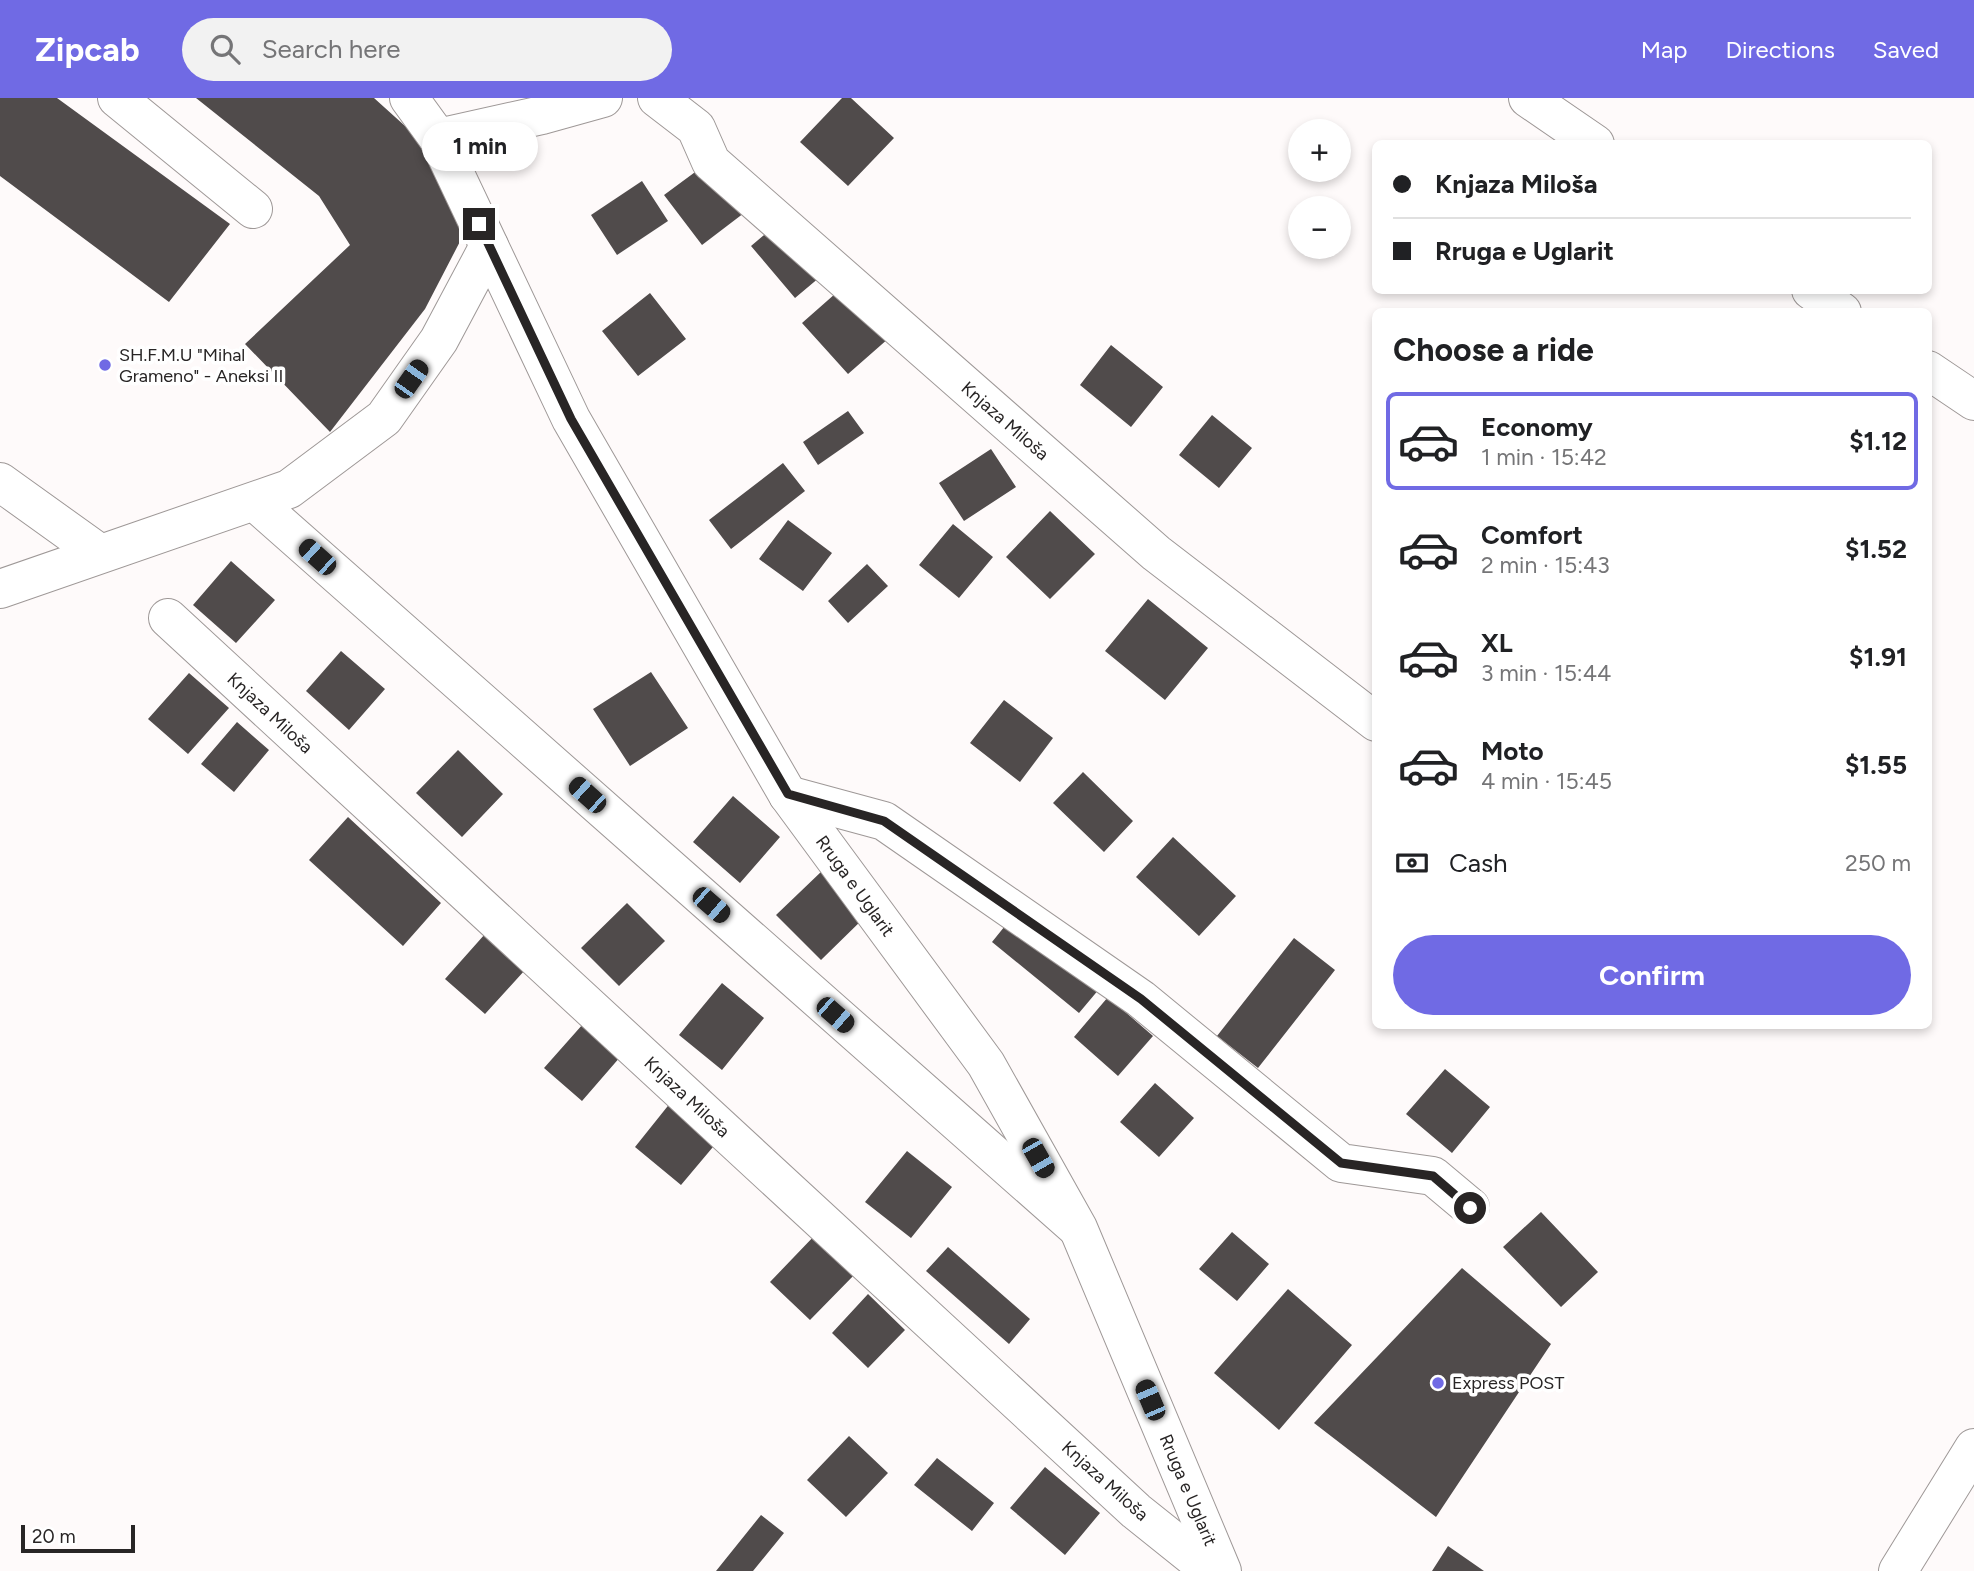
<!DOCTYPE html>
<html lang="en">
<head>
<meta charset="utf-8">
<style>
  :root { --surface:#fff; --page:#f2f2f2; --text:#202124; --muted:#757577; --line:#e0e0e0; --accent:#706ae4 }
  body { margin:0; font-family:Figtree,sans-serif; background:var(--page); color:var(--text); height:100vh; display:flex; flex-direction:column; font-size:26px; white-space:nowrap }
  * { box-sizing:border-box; margin:0 }
  p { font-size:23px; color:var(--muted) }
  .icon { flex:none; width:38px; height:38px; fill:none; stroke:currentColor; stroke-width:2; stroke-linecap:round; stroke-linejoin:round }
  .map { position:relative; flex:1; overflow:hidden }
  .sheet { position:absolute; left:1372px; top:210px; width:560px; height:721px; display:flex; flex-direction:column; background:var(--surface); border-radius:10px; box-shadow:0 4px 10px #0003 }
  .sheet>* { flex:none }
  .hud { position:absolute; left:1372px; top:42px; width:560px; height:154px; border-radius:10px; box-shadow:0 4px 10px #0003; display:grid; align-content:center; height:154px; padding:0 21px; background:var(--surface) }
  .buttons { position:absolute; left:1288px; top:21px; display:grid; gap:14px }
  .buttons a { display:grid; place-items:center; width:63px; height:63px; border-radius:50%; background:var(--surface); box-shadow:0 4px 10px #0003; font-size:35px }
  .scale { position:absolute; left:21px; bottom:18px; width:114px; box-sizing:border-box; padding-left:7px; border:4px solid #282525; border-top:0; font-size:19px; line-height:24px; white-space:nowrap; color:#282525; -webkit-text-stroke:5px #fff; paint-order:stroke }
  .end { position:absolute; width:32px; height:32px; margin:-16px; border:9px solid #282525; background:#fff; box-shadow:0 0 0 4px #fff }
  .from { border-radius:50% }
  .bubble { position:absolute; height:49px; border-radius:24px; background:var(--surface); box-shadow:0 4px 10px #0003; font-size:23px; font-weight:700; line-height:49px; text-align:center }
  .car { position:absolute; width:21px; height:42px; margin:-21px -10px; border-radius:9px; box-shadow:0 0 5px 2px #0007; background:linear-gradient(#222 24%,#8ab4d8 0 40%,#222 0 76%,#8ab4d8 0 86%,#222 0) }
  .hud b { display:flex; align-items:center; gap:24px; height:66px; font-size:26px }
  .hud b+b { border-top:2px solid var(--line) }
  .hud i { width:18px; height:18px; background:var(--text) }
  ul { padding:0; list-style:none }
  li { display:flex; align-items:center; gap:21px; height:98px; margin:0 14px 10px; padding:0 7px; border:4px solid transparent; border-radius:10px }
  li div { flex:1 }
  li b { display:block; font-size:26px }
  li em { font-style:normal; font-weight:700 }
  li.active { border-color:var(--accent) }
  li>.icon { width:63px; height:63px; stroke-width:1.5 }
  h2 { padding:0 21px; font-size:32px; line-height:84px }
  .pay { display:flex; align-items:center; gap:18px; height:77px; padding:0 21px; font-size:26px }
  .pay p { margin-inline-start:auto }
  .action { display:flex; gap:14px; margin-top:auto; padding:14px 21px }
  .action a { flex:1; height:80px; border-radius:42px; background:var(--accent); color:#fff; font-size:28px; font-weight:700; line-height:80px; text-align:center }
  header { display:flex; align-items:center; gap:42px; box-sizing:border-box; height:98px; padding:0 35px; background:var(--accent); color:#fff }
  header strong { font-size:33px }
  nav { display:flex; gap:38px; margin-inline-start:auto; font-size:24px }
  .search { width:490px; height:63px; background:var(--page); display:flex; align-items:center; gap:18px; box-sizing:border-box; padding:0 24px; border-radius:38px; color:var(--muted); font-size:26px }
  .map>svg:first-child { display:block }
  .building { fill:#504b4b }
  .lines { fill:none; stroke-linecap:round; stroke-linejoin:round }
  .street-casing { stroke:#9e9897; stroke-width:40 }
  .secondary-casing { stroke:#9e9897; stroke-width:40 }
  .street { stroke:#fff; stroke-width:38 }
  .secondary { stroke:#fff; stroke-width:38 }
  .route { stroke:#282525; stroke-width:9 }
  .poi-dot { fill:#706ae4; stroke:#fff; stroke-width:2.5 }
  .labels { text-anchor:middle; dominant-baseline:central; stroke-width:7; stroke-linejoin:round; paint-order:stroke }
  .poi-label { font-size:18px; fill:#282525; stroke:#fff; text-anchor:start }
  .street-label { font-size:18px; fill:#282525; stroke:#fff }
</style>
</head>
<body>
<header>
<strong>Zipcab</strong>
<div class="search"><svg class="icon" aria-label="search" viewBox="0 0 24 24"><circle cx="10" cy="10" r="6"/><path d="M15 15l6 6"/></svg>Search here</div>
<nav><a>Map</a><a>Directions</a><a>Saved</a></nav>
</header>
<div class="map">
<svg width="1974" height="1473" viewBox="0 0 1974 1473">
  <rect width="100%" height="100%" fill="#fefafa"/>
  <path class="building" d="M0,0H57L230,126L169,204L0,78Z
    M196,0H374L415,37L467,130L425,211L330,334L245,246L350,147L319,98Z
    M842,0H851L894,40L848,88L800,44Z
    M706,66L744,115L702,147L664,97Z
    M642,83L668,123L617,157L591,117Z
    M777,126L820,179L795,200L751,148Z
    M844,188L889,240L848,276L802,225Z
    M650,195L686,241L638,278L602,233Z
    M1111,247L1163,289L1131,329L1080,287Z
    M848,313L864,335L818,367L803,344Z
    M1212,317L1252,350L1219,390L1179,357Z
    M991,351L1016,389L964,423L939,385Z
    M783,365L805,393L731,451L709,422Z
    M1050,413L1095,456L1050,501L1006,459Z
    M788,422L832,455L803,493L759,461Z
    M953,426L993,459L959,500L919,467Z
    M231,463L275,502L236,545L193,507Z
    M867,466L888,488L848,525L828,503Z
    M1148,501L1208,550L1165,602L1105,553Z
    M341,553L385,591L349,632L306,593Z
    M651,574L688,630L630,668L593,611Z
    M189,575L229,610L188,656L148,621Z
    M1004,602L1053,640L1020,684L970,645Z
    M237,624L269,652L234,694L201,666Z
    M458,652L503,696L462,739L416,695Z
    M1083,674L1133,723L1104,754L1053,705Z
    M733,698L780,739L740,785L693,744Z
    M348,719L441,805L403,848L309,762Z
    M1173,739L1236,798L1199,838L1136,779Z
    M823,772L867,817L821,862L776,817Z
    M627,805L665,843L619,888L581,850Z
    M1013,818L1100,890L1079,915L992,844Z
    M485,836L525,872L485,916L445,881Z
    M1294,840L1335,872L1258,970L1217,938Z
    M722,885L764,920L722,972L679,937Z
    M1108,899L1153,938L1118,978L1074,939Z
    M583,926L621,958L582,1003L544,970Z
    M1445,971L1490,1009L1452,1055L1406,1016Z
    M1155,985L1194,1020L1159,1059L1120,1024Z
    M671,1004L718,1043L681,1087L635,1049Z
    M907,1053L952,1089L911,1140L865,1104Z
    M1541,1114L1598,1174L1561,1209L1503,1149Z
    M1232,1134L1269,1166L1237,1203L1199,1171Z
    M817,1135L857,1174L810,1222L770,1184Z
    M948,1149L1030,1221L1009,1246L926,1173Z
    M1462,1170L1551,1246L1436,1419L1314,1325Z
    M1288,1191L1352,1247L1279,1332L1214,1275Z
    M868,1196L905,1232L868,1270L832,1235Z
    M849,1338L888,1375L846,1419L807,1382Z
    M937,1360L994,1405L972,1433L914,1387Z
    M1045,1369L1100,1415L1065,1457L1010,1410Z
    M761,1417L784,1435L753,1473H716Z
    M1448,1448L1484,1473H1432Z"/>
  <g class="lines">
    <defs>
      <path id="street" d="M117,0L253,111
        M657,0L696,30L711,64L1156,455L1376,624
        M1528,0L1595,46
        M438,40L542,17L603,0
        M1811,192L1842,214
        M1928,272L1974,303
        M0,384L99,455
        M255,404L1076,1129
        M0,491L289,391L384,320L439,242L489,148
        M168,520L1136,1413L1211,1473
        M788,697L884,723L1141,901L1341,1065L1433,1078L1470,1109
        M1898,1473L1974,1350"/>
      <path id="secondary" d="M409,0L438,40L571,321L788,697L986,966L1078,1130L1222,1473"/>
    </defs>
    <use href="#street" class="street-casing"/>
    <use href="#secondary" class="secondary-casing"/>
    <use href="#street" class="street"/>
    <use href="#secondary" class="secondary"/>
  </g>
  <g class="lines">
    <path class="route" d="M479,126L571,321L788,696L884,723L1141,901L1341,1065L1433,1078L1470,1110"/>
  </g>
  <g class="poi-dot">
    <circle cx="105" cy="267" r="7"/>
    <circle cx="1438" cy="1285" r="7"/>
  </g>
  <g class="labels">
    <g class="poi-label">
      <text x="119" y="257">SH.F.M.U "Mihal<tspan x="119" dy="21">Grameno" - Aneksi II</tspan></text>
      <text x="1452" y="1285">Express POST</text>
    </g>
    <g class="street-label">
      <text transform="translate(1005 323) rotate(41)">Knjaza Miloša</text>
      <text transform="translate(270 615) rotate(43)">Knjaza Miloša</text>
      <text transform="translate(855 788) rotate(54)">Rruga e Uglarit</text>
      <text transform="translate(687 999) rotate(43)">Knjaza Miloša</text>
      <text transform="translate(1105 1383) rotate(42)">Knjaza Miloša</text>
      <text transform="translate(1188 1392) rotate(67)">Rruga e Uglarit</text>
    </g>
  </g>
</svg>
<div class="buttons">
<a>+</a>
<a>−</a>
</div>
<div class="scale">20 m</div>
<i class="end from" style="left:1470px;top:1110px"></i>
<i class="end" style="left:479px;top:126px"></i>
<div class="bubble" style="left:422px;top:24px;width:116px">1 min</div>
<i class="car" style="left:411px;top:281px;rotate:35deg"></i>
<i class="car" style="left:317px;top:459px;rotate:312deg"></i>
<i class="car" style="left:587px;top:697px;rotate:312deg"></i>
<i class="car" style="left:711px;top:807px;rotate:131deg"></i>
<i class="car" style="left:835px;top:917px;rotate:131deg"></i>
<i class="car" style="left:1038px;top:1060px;rotate:150deg"></i>
<i class="car" style="left:1150px;top:1302px;rotate:337deg"></i>
<div class="hud">
<b><i class="from"></i>Knjaza Miloša</b>
<b><i></i>Rruga e Uglarit</b>
</div>
<section class="sheet">
<h2>Choose a ride</h2>
<ul>
<li class="active"><svg class="icon" aria-label="car" viewBox="0 0 24 24"><path d="M5 17H2v-5l4-1 3-4h7l3 4 3 1v5h-3M9 17h6M6 11h13"/><circle cx="7" cy="17" r="2"/><circle cx="17" cy="17" r="2"/></svg><div><b>Economy</b><p>1 min · 15:42</p></div><em>$1.12</em></li>
<li><svg class="icon" aria-label="car" viewBox="0 0 24 24"><path d="M5 17H2v-5l4-1 3-4h7l3 4 3 1v5h-3M9 17h6M6 11h13"/><circle cx="7" cy="17" r="2"/><circle cx="17" cy="17" r="2"/></svg><div><b>Comfort</b><p>2 min · 15:43</p></div><em>$1.52</em></li>
<li><svg class="icon" aria-label="car" viewBox="0 0 24 24"><path d="M5 17H2v-5l4-1 3-4h7l3 4 3 1v5h-3M9 17h6M6 11h13"/><circle cx="7" cy="17" r="2"/><circle cx="17" cy="17" r="2"/></svg><div><b>XL</b><p>3 min · 15:44</p></div><em>$1.91</em></li>
<li><svg class="icon" aria-label="car" viewBox="0 0 24 24"><path d="M5 17H2v-5l4-1 3-4h7l3 4 3 1v5h-3M9 17h6M6 11h13"/><circle cx="7" cy="17" r="2"/><circle cx="17" cy="17" r="2"/></svg><div><b>Moto</b><p>4 min · 15:45</p></div><em>$1.55</em></li>
</ul>
<div class="pay"><svg class="icon" aria-label="cash" viewBox="0 0 24 24"><path d="M3 7h18v10H3z"/><circle cx="12" cy="12" r="2"/></svg>Cash<p>250 m</p></div>
<div class="action"><a>Confirm</a></div>
</section>
</div>
</body>
</html>
